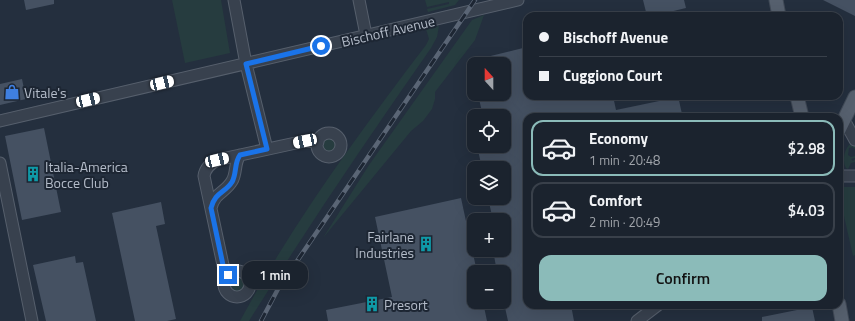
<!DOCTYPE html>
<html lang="en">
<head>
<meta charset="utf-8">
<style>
  :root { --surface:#1b232e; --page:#282f3a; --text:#f1f3f6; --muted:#a0a4aa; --line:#39404a; --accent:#8bbbb9 }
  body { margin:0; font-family:"Titillium Web",sans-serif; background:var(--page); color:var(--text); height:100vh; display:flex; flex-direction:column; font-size:15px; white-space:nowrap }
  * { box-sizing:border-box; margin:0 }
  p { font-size:13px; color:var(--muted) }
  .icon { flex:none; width:22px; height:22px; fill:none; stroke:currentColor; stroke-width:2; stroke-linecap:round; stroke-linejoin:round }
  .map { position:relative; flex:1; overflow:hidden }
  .sheet { position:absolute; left:523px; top:113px; width:320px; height:196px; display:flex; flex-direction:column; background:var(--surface); border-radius:12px; box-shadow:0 4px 16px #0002,0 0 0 1px var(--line) }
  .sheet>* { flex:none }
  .hud { position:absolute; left:523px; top:12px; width:320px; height:88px; border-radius:12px; box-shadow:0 4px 16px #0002,0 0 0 1px var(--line); display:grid; align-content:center; height:88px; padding:0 16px; background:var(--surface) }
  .needle { width:26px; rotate:339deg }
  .buttons { position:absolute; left:467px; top:57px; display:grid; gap:8px }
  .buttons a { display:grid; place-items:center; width:44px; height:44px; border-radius:8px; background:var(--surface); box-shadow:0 4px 16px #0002,0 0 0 1px var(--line); font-size:20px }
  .end { position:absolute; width:18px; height:18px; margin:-9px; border:5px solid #1a73e8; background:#fff; box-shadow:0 0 0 2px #fff }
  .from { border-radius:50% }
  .bubble { position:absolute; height:28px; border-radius:12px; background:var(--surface); box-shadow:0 4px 16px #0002,0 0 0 1px var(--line); font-size:13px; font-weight:600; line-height:28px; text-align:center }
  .car { position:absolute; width:12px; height:24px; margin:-12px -6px; border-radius:5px; box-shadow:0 0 3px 1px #0007; background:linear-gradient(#fff 24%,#345 0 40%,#fff 0 76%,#345 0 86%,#fff 0) }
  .hud b { display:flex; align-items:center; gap:14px; height:38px; font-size:15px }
  .hud b+b { border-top:1px solid var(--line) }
  .hud i { width:10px; height:10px; background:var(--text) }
  ul { padding:7px 0 0; list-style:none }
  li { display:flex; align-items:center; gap:12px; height:56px; margin:0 8px 6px; padding:0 8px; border:2px solid var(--line); border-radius:12px }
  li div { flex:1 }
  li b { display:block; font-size:15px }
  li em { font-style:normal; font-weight:600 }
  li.active { border-color:var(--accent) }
  li>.icon { width:36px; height:36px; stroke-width:1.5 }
  .primary-button { display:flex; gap:8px; margin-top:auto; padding:8px 16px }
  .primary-button a { flex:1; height:46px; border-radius:12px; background:var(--accent); color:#111; font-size:16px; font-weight:600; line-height:46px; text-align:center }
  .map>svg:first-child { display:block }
  .green { fill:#263c3f }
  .building { fill:#455162 }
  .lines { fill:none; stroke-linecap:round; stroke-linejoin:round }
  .minor-casing { stroke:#565f6c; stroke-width:13 }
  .major-casing { stroke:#414a57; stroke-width:15 }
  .minor { stroke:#38414e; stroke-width:11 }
  .major { stroke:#56606e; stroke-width:13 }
  .rail-casing { stroke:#5a6575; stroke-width:4.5 }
  .rail { stroke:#1d2633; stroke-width:3; stroke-dasharray:9; stroke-linecap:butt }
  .route { stroke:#1a73e8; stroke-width:5 }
  .labels { text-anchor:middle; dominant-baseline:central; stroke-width:4; stroke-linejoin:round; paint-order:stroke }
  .street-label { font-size:14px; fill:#b4bcc9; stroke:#1d2633 }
  .poi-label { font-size:14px; fill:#b4bcc9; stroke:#1d2633; text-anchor:start }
</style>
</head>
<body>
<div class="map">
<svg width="855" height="321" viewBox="0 0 855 321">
  <rect width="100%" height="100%" fill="#242f3e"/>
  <path class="green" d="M172,0H221L230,53L185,63Z
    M425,0H459L455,5L428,12L427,9L449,4V2L427,7Z
    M484,15L475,40L435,92V99L432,109L423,121L411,131L323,238L369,165L472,20Z
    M439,26L437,37L431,48C368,138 307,228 249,321H240C292,224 359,133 426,45L429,39L426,29Z
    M322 145a7 7 0 1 1 14 0a7 7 0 1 1-14 0Z
    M850,144L855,146V149L852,147L849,148L848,155L851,157L855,156V158L851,159L853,161L855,159V162L851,163L848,169L846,168C842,161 844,150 850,144Z
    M843,187H855V255L853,256L839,194Z
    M230 285a7 7 0 1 1 14 0a7 7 0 1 1-14 0Z"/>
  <path class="building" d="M24,0H54V4L26,10Z
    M643,0H684L686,8L661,14V16H647Z
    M823,0H855V16Z
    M527,47V96H613L616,110L664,100L663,96H678L682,114L669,117H527V305H571L574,321H508L504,303V272H497L493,250H504V220H493L488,198H504V168H482L477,146H504V116H483L479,99L504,94V64H471L470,61Z
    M22,79L26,99L0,105V84Z
    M44,128L61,212L22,220L5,136Z
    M461,198L477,272H474V302H483L487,321H328L326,310L392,297L375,217Z
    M161,202L165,224L156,226L176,319L167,321H135L112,213Z
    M75,256L76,263L83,262L96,321H46L33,265Z
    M812,307L815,321H762V317Z"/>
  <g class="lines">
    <defs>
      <path id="minor" d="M234,0L246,64L267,149
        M359,0L366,35
        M844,120L855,140
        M0,121L518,0
        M317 145a12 12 0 1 1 24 0a12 12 0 1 1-24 0Z
        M0,163L32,321
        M839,176H855
        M211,208C215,192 225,193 232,181C237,173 234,163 240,155
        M224 284a13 13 0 1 1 26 0a13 13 0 1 1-26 0Z
        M228,275L223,265L204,176C205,168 210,164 217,160L305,141L318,142
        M637,321L658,305"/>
      <path id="major" d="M776,0L779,16
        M797,96L802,117
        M839,130L855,97
        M839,304L842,321"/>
    </defs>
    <use href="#minor" class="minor-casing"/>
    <use href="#major" class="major-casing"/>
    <use href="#minor" class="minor"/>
    <use href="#major" class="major"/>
    <defs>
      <path id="rail" d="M261,321L278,289L475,0"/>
    </defs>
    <use href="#rail" class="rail-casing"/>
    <use href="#rail" class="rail"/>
  </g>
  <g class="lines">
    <path class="route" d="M228,275L223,265L211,208C215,192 225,193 232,182C237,173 234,163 240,155L267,149L246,64L321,46"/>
  </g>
  <defs>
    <symbol id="shop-bare" viewBox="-9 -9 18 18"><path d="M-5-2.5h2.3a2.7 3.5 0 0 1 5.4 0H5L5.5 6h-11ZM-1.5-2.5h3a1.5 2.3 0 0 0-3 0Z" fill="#3f7fe0" stroke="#1d2633" stroke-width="2.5" paint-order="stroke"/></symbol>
    <symbol id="building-bare" viewBox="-9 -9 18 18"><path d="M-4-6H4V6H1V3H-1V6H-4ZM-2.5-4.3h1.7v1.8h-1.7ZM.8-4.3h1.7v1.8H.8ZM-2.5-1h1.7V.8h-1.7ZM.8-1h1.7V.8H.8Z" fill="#0f9aa8" stroke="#1d2633" stroke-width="2.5" paint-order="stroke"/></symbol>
  </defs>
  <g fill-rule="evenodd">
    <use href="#shop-bare" x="1" y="81" width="22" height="22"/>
    <use href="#building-bare" x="22" y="163" width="22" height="22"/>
    <use href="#building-bare" x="415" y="233" width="22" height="22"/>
    <use href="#building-bare" x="361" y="293" width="22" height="22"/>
  </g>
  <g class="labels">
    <g class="street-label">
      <text transform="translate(388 31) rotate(-13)">Bischoff Avenue</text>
    </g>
    <g class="poi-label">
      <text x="24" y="92">Vitale's</text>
      <text x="45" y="166">Italia-America<tspan x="45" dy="16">Bocce Club</tspan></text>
      <text x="414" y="236" text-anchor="end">Fairlane<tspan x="414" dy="16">Industries</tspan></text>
      <text x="384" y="304">Presort</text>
    </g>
  </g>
</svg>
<div class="buttons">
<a><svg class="needle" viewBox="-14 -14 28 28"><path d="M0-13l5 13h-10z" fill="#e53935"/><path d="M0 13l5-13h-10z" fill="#a0a4aa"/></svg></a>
<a><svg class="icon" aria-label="locate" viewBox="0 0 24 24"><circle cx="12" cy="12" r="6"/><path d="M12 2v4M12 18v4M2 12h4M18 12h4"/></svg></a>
<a><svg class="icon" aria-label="layers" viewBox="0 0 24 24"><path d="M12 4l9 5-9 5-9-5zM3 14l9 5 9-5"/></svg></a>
<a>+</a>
<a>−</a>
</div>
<i class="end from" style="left:321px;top:46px"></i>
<i class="end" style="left:228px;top:275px"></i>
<div class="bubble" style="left:242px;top:261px;width:66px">1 min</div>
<i class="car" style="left:162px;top:83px;rotate:77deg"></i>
<i class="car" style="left:88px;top:100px;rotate:77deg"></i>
<i class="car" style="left:305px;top:141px;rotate:258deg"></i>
<i class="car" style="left:217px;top:160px;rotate:77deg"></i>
<div class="hud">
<b><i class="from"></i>Bischoff Avenue</b>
<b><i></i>Cuggiono Court</b>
</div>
<section class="sheet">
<ul>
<li class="active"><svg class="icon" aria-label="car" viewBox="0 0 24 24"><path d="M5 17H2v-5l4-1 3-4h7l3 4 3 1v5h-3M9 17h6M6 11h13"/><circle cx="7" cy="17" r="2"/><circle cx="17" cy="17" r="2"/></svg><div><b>Economy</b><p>1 min · 20:48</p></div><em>$2.98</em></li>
<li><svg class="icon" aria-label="car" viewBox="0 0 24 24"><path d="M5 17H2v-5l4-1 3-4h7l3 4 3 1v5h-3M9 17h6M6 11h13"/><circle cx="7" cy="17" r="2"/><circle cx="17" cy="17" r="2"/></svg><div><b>Comfort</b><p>2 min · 20:49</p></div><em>$4.03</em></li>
</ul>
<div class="primary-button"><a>Confirm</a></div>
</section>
</div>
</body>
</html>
